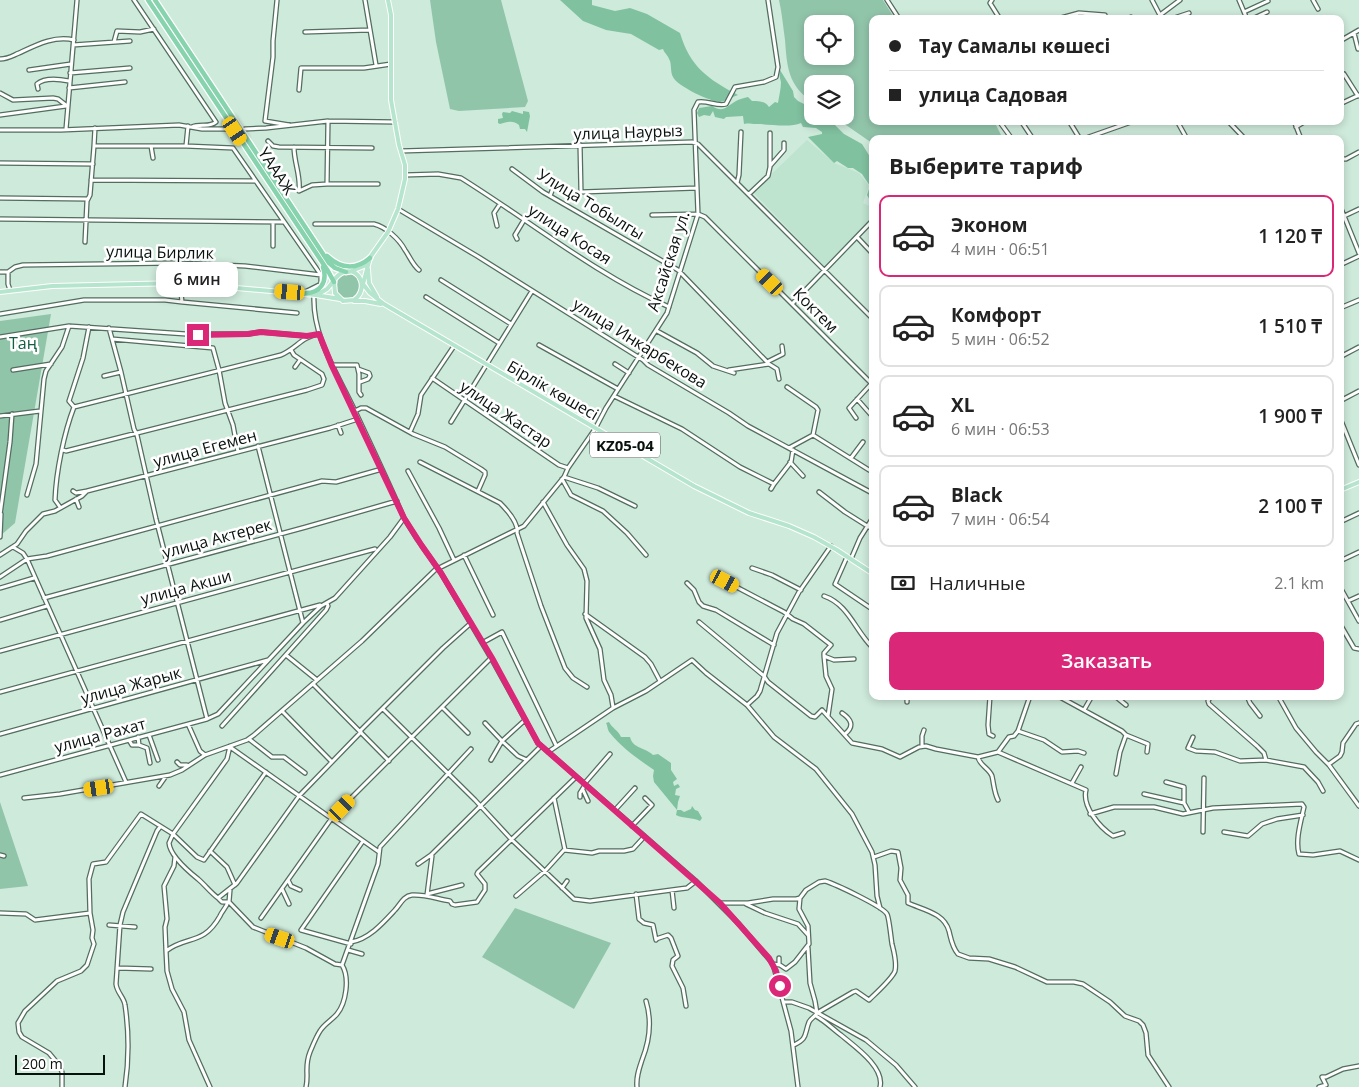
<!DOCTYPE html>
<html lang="ru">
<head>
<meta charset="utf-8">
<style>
  :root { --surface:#fff; --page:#f6f6f6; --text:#222; --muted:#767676; --line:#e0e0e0; --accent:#db2777 }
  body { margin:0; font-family:"Open Sans",sans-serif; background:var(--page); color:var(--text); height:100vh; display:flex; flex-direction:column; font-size:19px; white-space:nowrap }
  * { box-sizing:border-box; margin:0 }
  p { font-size:16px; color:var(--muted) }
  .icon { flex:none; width:28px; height:28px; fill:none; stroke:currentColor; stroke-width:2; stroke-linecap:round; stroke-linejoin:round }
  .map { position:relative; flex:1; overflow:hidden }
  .panel { position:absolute; left:869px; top:135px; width:475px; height:565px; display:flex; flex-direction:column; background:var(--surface); border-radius:10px; box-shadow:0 2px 8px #0003 }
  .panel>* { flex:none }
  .banner { position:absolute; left:869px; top:15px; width:475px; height:110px; border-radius:10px; box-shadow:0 2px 8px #0003; display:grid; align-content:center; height:110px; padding:0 20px; background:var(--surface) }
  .controls { position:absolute; left:804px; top:15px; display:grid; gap:10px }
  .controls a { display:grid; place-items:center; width:50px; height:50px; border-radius:10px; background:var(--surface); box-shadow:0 2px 8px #0003; font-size:25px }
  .scale { position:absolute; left:15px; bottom:12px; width:90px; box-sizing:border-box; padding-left:5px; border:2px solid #08120d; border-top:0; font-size:14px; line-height:18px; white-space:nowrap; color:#08120d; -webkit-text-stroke:4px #fff; paint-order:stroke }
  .end { position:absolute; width:22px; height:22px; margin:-11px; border:6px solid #db2777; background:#fff; box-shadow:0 0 0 2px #fff }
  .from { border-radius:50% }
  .bubble { position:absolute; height:35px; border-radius:10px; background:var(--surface); box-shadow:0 2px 8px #0003; font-size:16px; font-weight:600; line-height:35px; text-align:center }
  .car { position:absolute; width:15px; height:30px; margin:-15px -8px; border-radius:6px; box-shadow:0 0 4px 1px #0007; background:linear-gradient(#f5c518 24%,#345 0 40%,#f5c518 0 76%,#345 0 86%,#f5c518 0) }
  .banner b { display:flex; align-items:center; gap:18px; height:48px; font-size:19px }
  .banner b+b { border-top:1px solid var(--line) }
  .banner i { width:12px; height:12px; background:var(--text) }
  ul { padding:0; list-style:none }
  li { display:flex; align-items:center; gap:15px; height:82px; margin:0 10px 8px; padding:0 10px; border:2px solid var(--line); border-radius:10px }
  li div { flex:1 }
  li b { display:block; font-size:19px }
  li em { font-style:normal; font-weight:600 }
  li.current { border-color:var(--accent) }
  li>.icon { width:45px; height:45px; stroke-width:1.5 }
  h2 { padding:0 20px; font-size:22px; line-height:60px }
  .pay { display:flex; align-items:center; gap:12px; height:55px; padding:0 20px; font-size:19px }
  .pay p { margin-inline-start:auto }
  .action { display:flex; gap:10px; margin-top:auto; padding:10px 20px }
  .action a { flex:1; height:58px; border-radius:10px; background:var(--accent); color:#fff; font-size:20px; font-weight:600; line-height:58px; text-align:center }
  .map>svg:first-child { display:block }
  .built { fill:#bee3cf }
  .green { fill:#91c5aa; fill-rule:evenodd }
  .forest { fill:#80c1a0 }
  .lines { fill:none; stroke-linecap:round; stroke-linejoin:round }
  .minor-casing { stroke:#536d5f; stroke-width:5.5 }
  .major-casing { stroke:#fff; stroke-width:6 }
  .highway-casing { stroke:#fff; stroke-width:7 }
  .minor { stroke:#fff; stroke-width:3 }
  .major { stroke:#b6e5ce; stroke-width:4 }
  .highway { stroke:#86d3ad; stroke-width:4.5 }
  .route { stroke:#db2777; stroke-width:6 }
  .labels { text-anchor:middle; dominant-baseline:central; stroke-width:5; stroke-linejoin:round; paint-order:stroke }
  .shield { fill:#fff; stroke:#525956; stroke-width:1 }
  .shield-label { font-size:15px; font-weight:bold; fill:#08120d }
  .street-label { font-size:16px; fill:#08120d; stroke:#fff }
  .park-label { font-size:16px; fill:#105f41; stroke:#fff }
</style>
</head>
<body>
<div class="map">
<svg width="1359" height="1087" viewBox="0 0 1359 1087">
  <rect width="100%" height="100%" fill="#ceeadb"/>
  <path class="built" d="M807,140L834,163L859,173L869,186L863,203L872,207V219L825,267L753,192Z"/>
  <path class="green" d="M430,0H501L528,101L525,107L459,111L450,109L436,42Z
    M779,0H883L895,19H872V121H994L1003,139H872V143L833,116H845V84H812V102C788,85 787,67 785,40C783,26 782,13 779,0ZM812,24H845V56H812Z
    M336 286a12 12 0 1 1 24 0a12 12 0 1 1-24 0Z
    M51,314L15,523L0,536V321Z
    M0,802L28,886L0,889Z
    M515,908L611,943L574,1009L482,957Z"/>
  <path class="forest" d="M560,0H592V5L615,11L630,8L647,14L680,33C690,67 708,79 738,95C732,97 726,101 720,102C711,102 677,86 673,77C670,72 672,63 669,59C667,54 665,54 663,49L659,50L631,34L606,30L583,21Z
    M780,70L793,91L794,97L798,101L812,108V116H818L830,120L844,134L862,144L872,160V204L867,195L870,186L862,174L853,168H848L837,161L834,163L808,137L822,134V132L816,128L803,127L801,123C790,128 769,124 756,124C751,124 749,123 744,124L743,116L726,117L724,119L715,117L713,111L710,116L704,115L699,117L697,113L699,108L712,106C723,113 726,107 736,101C739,99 744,98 748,97L752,101C759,101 765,101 769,107L775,102L778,103C779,96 781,89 781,82C780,78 779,75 780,70Z
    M512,111L523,114V111L529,112L530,116L527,132L525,129H520L519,125C513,120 507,122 500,124L498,123V119L503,118L502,114L503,112L510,113Z
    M609,722C612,728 618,730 621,737H630C633,749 645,747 653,755L658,754L671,763V770L677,779L673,782L674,786L678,784L680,787L676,789L675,795L680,796L678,802L677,810H681L684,812L691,809L692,806L695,810L698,811L702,818L700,821C693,817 683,819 676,815L677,810L654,782L653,776L654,770C638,759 622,748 610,733C607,730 608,726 606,723Z"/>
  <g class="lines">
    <defs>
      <path id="minor" d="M134,0L216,122C210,128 199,123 192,127
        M277,0L273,41V57L265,121L289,125
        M365,0L376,65
        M887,0L898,17L905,19
        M992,0L990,3L1000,19
        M1152,0L1162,19
        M1239,0L1247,19
        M1313,0L1318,9
        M1244,12L1268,1
        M1160,15L1180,0
        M1131,17L1132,19
        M1057,19L1079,13L1105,15
        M1171,19L1189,13
        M1252,19L1267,12
        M305,32L369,30
        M1354,33L1358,49
        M1340,41L1359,30
        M114,42L117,31L140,32L154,29
        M73,45L130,41
        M0,59C8,59 12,56 19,53C36,45 55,35 74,40
        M29,70L71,64
        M70,73L130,68
        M1344,74L1358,96
        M69,88L125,82
        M38,89L37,84C45,77 59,79 69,81
        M299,90L301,68H364L391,64
        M0,93L13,100L53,98L58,99L67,106
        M1340,104L1359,95
        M0,115L66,106
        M999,121L1012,139
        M1021,121L1033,139
        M1069,121L1080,139
        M1177,121L1187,139
        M1228,121L1245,139
        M1294,121L1301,139
        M1296,127L1306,121
        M95,128L94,146H186L233,148L321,275V284L305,292
        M66,129L77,0
        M245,129L266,128L328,121L395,122
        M0,130H61L179,125L202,129H230
        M1083,139L1134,121
        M268,141L273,146L279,147L372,148
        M580,145L581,192L697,188
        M151,146L153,158
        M186,146L188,126
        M294,147C294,163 301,176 299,191L312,185L327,184H378
        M401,151L692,142L698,144L872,318
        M1340,159H1346L1359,152
        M0,163L93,164
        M770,166L784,150V143
        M512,169L543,192L678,270L769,364
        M405,175L438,174L461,178C530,221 594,273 669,307
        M91,180L255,181
        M737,183L739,175L741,132
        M327,184L328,121
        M749,194L768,176L770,167V133
        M550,196L553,188
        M0,198L87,199
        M1340,206L1359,253
        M398,209L477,256L643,360L648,365L729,413L748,426L872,493
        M652,215L698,214L705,217L872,384
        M1340,218L1359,209
        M0,219L283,222
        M273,223V246
        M315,224H374C386,227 399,239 405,250C410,257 412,264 419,270
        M497,226L494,213L500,204
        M857,237L872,253
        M517,239L515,235L524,220
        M85,242L87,201L90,195L94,146
        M1340,265L1359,256
        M0,272H8L15,267L23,265L176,263L245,266L321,275
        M8,272V284L10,290
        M441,280L511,324
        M314,295C312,337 337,372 354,409C371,445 388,481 404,518L417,539L441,573L491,658L538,743L696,881L739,924L773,964L791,1031L798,1087
        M426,297L499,343
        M182,302L297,313
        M792,304L872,221
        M1340,308L1359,300
        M0,314L84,300H165L182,302L180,283
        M199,327V335
        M109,328L121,372L134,429L137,435L156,519L207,719
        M657,331L697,353L713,366L734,373
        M0,337L69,326L186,334H248L261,332L307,336
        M112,339L213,348L219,370L225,403L233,425L238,452
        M539,345L618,389
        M1340,357L1359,347
        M767,362L783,354L782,346
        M615,364L629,373
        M332,365H357L359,374V392L361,395
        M295,367L300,360
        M358,369L369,373L370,376L368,379L360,382
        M13,370L51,364
        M729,370L769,364L777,369L779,379
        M104,376L121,372
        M432,378L559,465L568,468
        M787,387L816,407L818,410L813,435L789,448
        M614,396L682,429L740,467L774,484L791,462L793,450
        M857,399L872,416
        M1340,401L1359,391
        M74,407L281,355C297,348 301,337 319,334
        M74,407L69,401L83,358L89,327
        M355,411L361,408H366L413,434L445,447L481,469L485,472V475L478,491
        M0,416L40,411
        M856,418L849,408L872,383
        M1340,418L1359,465
        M451,422L532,291
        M338,425L341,433
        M410,432L418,414L421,395L454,346
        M813,435L869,470
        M258,446L303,623
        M63,450L66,451L307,390L322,385L324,379L322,374L294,355L291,350
        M851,458L863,442
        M420,462L500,503C507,510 519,523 517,533L541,606L565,668L573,678L587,687
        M790,462L803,476
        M408,471L439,528L454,560
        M564,477L598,488L635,506
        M562,479L571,495L603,511L627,533L646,555
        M771,489L774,484
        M73,491L76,493L87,491
        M819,492L845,512L872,529
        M27,495L36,464L44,379L46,371L62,347L69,326
        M76,499L79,507
        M543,502L567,545L584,569L587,581L586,618L600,649L604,680L611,695L613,707
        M60,507L55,500C56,472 64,433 74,407
        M0,515L10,442L12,414
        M1340,522L1359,513
        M0,537L1,514
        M13,547L23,553L27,559L126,782
        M0,555L17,544L26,531L43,514L55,511L82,496L87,491L330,428L358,419
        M464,555L493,615
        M847,557L835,584L872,609
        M851,559L860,538L872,519
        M1340,561L1359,552
        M752,568L772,575L801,590
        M0,577L27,559L47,556L322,481L336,482L382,469
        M725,581L784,612L793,619L804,624L831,645L824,653V656L834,660L854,659
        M687,583L694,590L699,602L703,606L716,610L774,645
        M1340,587L1359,621
        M0,588L34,578
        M824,596C848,604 855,630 872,647
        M44,598L306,527L397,501
        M1348,601L1359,596
        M585,614L645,657L651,664L660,681
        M0,620L47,606
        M699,622L764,676L768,682L811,716L815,717L822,710L852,743L882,749L900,757L919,747L926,746L936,749L978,757L998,752L1086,790C1082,806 1099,827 1113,836L1123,833
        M1340,624L1354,648L1359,649
        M482,643L502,632L556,745
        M0,651L375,549
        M286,655L317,680
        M824,656L826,676L832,689L828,716
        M313,684L389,761
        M0,692L320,605
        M907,696V702
        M990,696L988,725L989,734L993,736
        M1058,696L1122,731L1126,735L1148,744L1147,752
        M1115,696L1126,705
        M1211,696L1208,701L1209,704L1257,746L1264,753L1266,760L1304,767L1318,782L1323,791
        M1247,696L1250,703L1260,716
        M1278,696L1296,728L1316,752L1329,765L1359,806
        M747,705L757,696L760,691L777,633L799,592L831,546
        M442,707L468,733
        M383,709L475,800L511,839L574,899L590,901L679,889L687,888L696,881
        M1084,710L1092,696
        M282,711L331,761
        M842,713C851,719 855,726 845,734
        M525,720L502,741L518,756L527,760
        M485,723L502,741L491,760
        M188,724L200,751L205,755
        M222,726L326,610L328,606L327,603
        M360,731L443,648L471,623
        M1018,731L1044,740L1062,752L1078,751L1084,753
        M0,734L268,660
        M149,735L158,760
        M138,737L139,745L147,748L150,763
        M1193,737L1188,748L1196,751L1215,752L1240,761L1266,760
        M249,739L272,757H284L305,773
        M129,740L132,745H139
        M230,746L227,759L173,834L169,843C170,856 188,871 198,879C205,885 211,893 218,898L237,883L299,796L361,732
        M922,746V736L924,730
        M230,747L379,852
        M548,752L613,708L646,691L692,660L706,673L747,705L774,737L816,769L852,814L872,852L875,865L877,896L880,908
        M998,752L1009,737L1014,736L1018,731L1030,696
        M978,757C979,765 989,768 992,776C994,785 994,792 998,800
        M177,762L180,765H187
        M1329,764L1340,756L1342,752L1343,743L1356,724L1359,723
        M1116,774L1120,752L1126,735
        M0,775L207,719L218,714L303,623L321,606L335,598L390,537L404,518
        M1166,782L1184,787V803L1189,812
        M1072,783L1081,767
        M584,784L610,754
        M159,786L166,776
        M583,790L588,801
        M1144,794L1184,803
        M580,797V793L585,785
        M24,798L60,794L170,775L182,770L205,755L247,740L254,735L362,641L435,570L524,526L564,477L568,468L595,429L606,408L667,313L698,214L694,110L698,102C708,100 717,107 726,104L735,87L764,82L776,77L778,67L768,0
        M554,798L565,850
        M615,810L635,788
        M1090,814L1114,807H1154L1183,814L1213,808L1302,804L1304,807C1301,821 1295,840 1299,854L1313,855L1340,851L1359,860
        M632,826L652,805L645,798
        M1203,832L1204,778
        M1224,832L1248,836L1262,824L1277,819L1303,815
        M210,851L227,867L235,885
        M0,855L4,856
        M874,857L891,851L898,852L901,868L900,880L908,895V903C924,910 944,913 949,931C951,939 952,947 958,954L969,958L989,959L1015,967L1047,982H1074L1083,984L1110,1002L1125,1016L1139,1021L1143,1025L1146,1033L1148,1055L1169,1087
        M418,864L431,855L540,747
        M288,880L291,886L300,890
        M562,888L567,881
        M282,889L289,904
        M672,890L674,908
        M427,894L462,885
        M636,894L639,919L644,923L653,925L656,940
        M427,895L432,856
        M516,896L545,871L564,850L592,853L599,851H624L633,849L644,837
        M219,899L222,902H229L253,927L306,948L335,964L342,965
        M229,902L230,890
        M720,903H748L773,899H796L800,898L806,890L819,882L825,881C835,884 882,906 887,914C889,917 891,938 892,944C894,952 897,962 895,971C892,979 876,993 869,1000L856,991L853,992L817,1013
        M746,904L765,913L798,924L808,935
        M0,913L26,914L35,920L90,913L89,879L93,864L106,862L141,814L173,834L197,857L204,860L266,772
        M261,918L334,815L491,658
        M109,925L135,927
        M656,939L668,935L671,938L678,956L673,960L672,966L683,988L686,1006
        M351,942C369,939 383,923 395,910C400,905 403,896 412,895C425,894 437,899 450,901L452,904L455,905L477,902L485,890V884L477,874L478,872L576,777
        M351,944L301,930L363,841
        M348,950L362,954
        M166,951L165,927L167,919L164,886L174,866L175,857
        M773,964L780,965L786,969L795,962L809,944L808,926L799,909L800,898
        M779,964V958
        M118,968L151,969
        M784,1002H792L809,1008L866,1040L896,1065L915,1087
        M816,1016C825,1021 833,1029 841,1035C854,1046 885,1067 880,1087
        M794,1045C808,1038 804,1035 809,1022C811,1018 815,1017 817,1013L815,1001L810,983L808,948
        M62,1087V1072L59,1065L49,1053L22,1037L19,1032L18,1023L25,1011L57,981L81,971L87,965L94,944L92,938L93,930L90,913
        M125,1087C129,1060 129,1032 125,1005C124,997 117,993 116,984L120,925L123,912L157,831L160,827
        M210,1087L189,1040L184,1012L172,989L167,971L166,951C187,935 203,946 220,916C222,911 226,908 228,902
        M306,1087C309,1074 304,1067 310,1052C313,1045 316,1037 320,1031C324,1024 332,1020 337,1014C346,1003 350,978 342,965L378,864L380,847L471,749
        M637,1087C636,1077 639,1069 642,1060C650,1040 652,1021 646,1001
        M1319,1087L1326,1085L1322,1077H1326L1343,1069L1359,1066"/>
      <path id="major" d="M370,258L363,284L370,293L384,304L694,486L749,513L789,526L814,537L837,550L872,573
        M368,269L369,283L377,297
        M349,272L364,266L388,232L398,209L405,179V165L399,145L391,100V15L388,0
        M0,292L52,286L180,283L316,295L340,299
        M317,294C320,293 324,291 327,289C333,283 336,274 344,272C362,267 368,291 354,300L343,301L335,293L334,282
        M354,301H365L381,304
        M1340,490L1359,482"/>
      <path id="highway" d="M148,0L328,271L334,282
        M155,0L329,263L335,268L346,272
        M327,256C341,269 356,270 370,258
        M304,293C320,294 328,282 323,267"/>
    </defs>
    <use href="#minor" class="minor-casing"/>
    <use href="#major" class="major-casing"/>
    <use href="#highway" class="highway-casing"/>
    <use href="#minor" class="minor"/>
    <use href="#major" class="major"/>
    <use href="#highway" class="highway"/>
  </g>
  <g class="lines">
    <path class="route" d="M198,335L248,334L261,332L307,336L319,334L332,366L404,518L422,546L441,573L492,658L538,743L720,903L769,958L776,971L780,986"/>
  </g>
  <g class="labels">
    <rect class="shield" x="590" y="432.5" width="70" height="25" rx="4"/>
    <g class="shield-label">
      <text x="625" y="445">KZ05-04</text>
    </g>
    <g class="street-label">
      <text transform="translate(628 132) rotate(-2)">улица Наурыз</text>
      <text transform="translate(277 171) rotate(57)">ҮАААЖ</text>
      <text transform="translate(591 204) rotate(31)">Улица Тобылгы</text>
      <text transform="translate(570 234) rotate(33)">улица Косая</text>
      <text transform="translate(160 252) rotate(1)">улица Бирлик</text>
      <text transform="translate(668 261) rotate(-72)">Аксайская ул.</text>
      <text transform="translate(816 310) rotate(45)">Коктем</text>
      <text transform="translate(640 343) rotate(32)">улица Инкарбекова</text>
      <text transform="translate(553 390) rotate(30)">Бірлік көшесі</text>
      <text transform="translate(506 414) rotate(34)">улица Жастар</text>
      <text transform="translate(205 448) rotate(-15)">улица Егемен</text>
      <text transform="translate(217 538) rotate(-15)">улица Актерек</text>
      <text transform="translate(186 587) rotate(-15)">улица Акши</text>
      <text transform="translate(131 685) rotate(-15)">улица Жарык</text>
      <text transform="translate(100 735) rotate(-15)">улица Рахат</text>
    </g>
    <g class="park-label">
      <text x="23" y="343">Таң</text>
    </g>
  </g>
</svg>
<div class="controls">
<a><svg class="icon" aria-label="locate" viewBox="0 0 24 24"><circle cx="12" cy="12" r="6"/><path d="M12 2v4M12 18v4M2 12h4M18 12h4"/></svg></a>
<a><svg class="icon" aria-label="layers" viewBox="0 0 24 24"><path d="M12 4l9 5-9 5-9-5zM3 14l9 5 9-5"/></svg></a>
</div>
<div class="scale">200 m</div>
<i class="end from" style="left:780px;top:986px"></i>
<i class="end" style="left:198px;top:335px"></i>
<div class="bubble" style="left:156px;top:262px;width:82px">6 мин</div>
<i class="car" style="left:235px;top:131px;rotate:147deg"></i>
<i class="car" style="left:770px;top:282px;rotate:314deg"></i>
<i class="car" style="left:290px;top:292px;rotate:275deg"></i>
<i class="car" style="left:725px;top:581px;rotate:118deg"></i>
<i class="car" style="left:99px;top:788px;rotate:261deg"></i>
<i class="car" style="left:342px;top:808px;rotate:44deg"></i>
<i class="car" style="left:280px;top:938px;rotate:289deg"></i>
<div class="banner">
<b><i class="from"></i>Тау Самалы көшесі</b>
<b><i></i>улица Садовая</b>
</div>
<section class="panel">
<h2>Выберите тариф</h2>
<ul>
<li class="current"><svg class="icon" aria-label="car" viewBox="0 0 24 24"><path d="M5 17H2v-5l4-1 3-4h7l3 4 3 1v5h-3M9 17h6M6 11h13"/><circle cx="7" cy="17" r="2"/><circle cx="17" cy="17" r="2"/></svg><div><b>Эконом</b><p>4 мин · 06:51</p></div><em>1 120 ₸</em></li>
<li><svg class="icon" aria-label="car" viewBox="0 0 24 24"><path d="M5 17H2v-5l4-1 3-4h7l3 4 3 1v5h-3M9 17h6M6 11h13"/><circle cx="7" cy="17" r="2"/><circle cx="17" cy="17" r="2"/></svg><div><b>Комфорт</b><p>5 мин · 06:52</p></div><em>1 510 ₸</em></li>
<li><svg class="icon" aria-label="car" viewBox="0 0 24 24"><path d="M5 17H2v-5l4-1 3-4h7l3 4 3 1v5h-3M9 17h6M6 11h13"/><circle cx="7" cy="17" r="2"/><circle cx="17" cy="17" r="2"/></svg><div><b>XL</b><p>6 мин · 06:53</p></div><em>1 900 ₸</em></li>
<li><svg class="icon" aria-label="car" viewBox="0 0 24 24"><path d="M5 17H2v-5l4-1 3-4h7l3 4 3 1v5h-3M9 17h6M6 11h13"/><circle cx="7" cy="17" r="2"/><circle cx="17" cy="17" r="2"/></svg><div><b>Black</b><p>7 мин · 06:54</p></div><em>2 100 ₸</em></li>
</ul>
<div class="pay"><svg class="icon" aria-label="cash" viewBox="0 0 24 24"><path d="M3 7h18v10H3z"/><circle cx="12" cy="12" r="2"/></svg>Наличные<p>2.1 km</p></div>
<div class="action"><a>Заказать</a></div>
</section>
</div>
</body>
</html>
